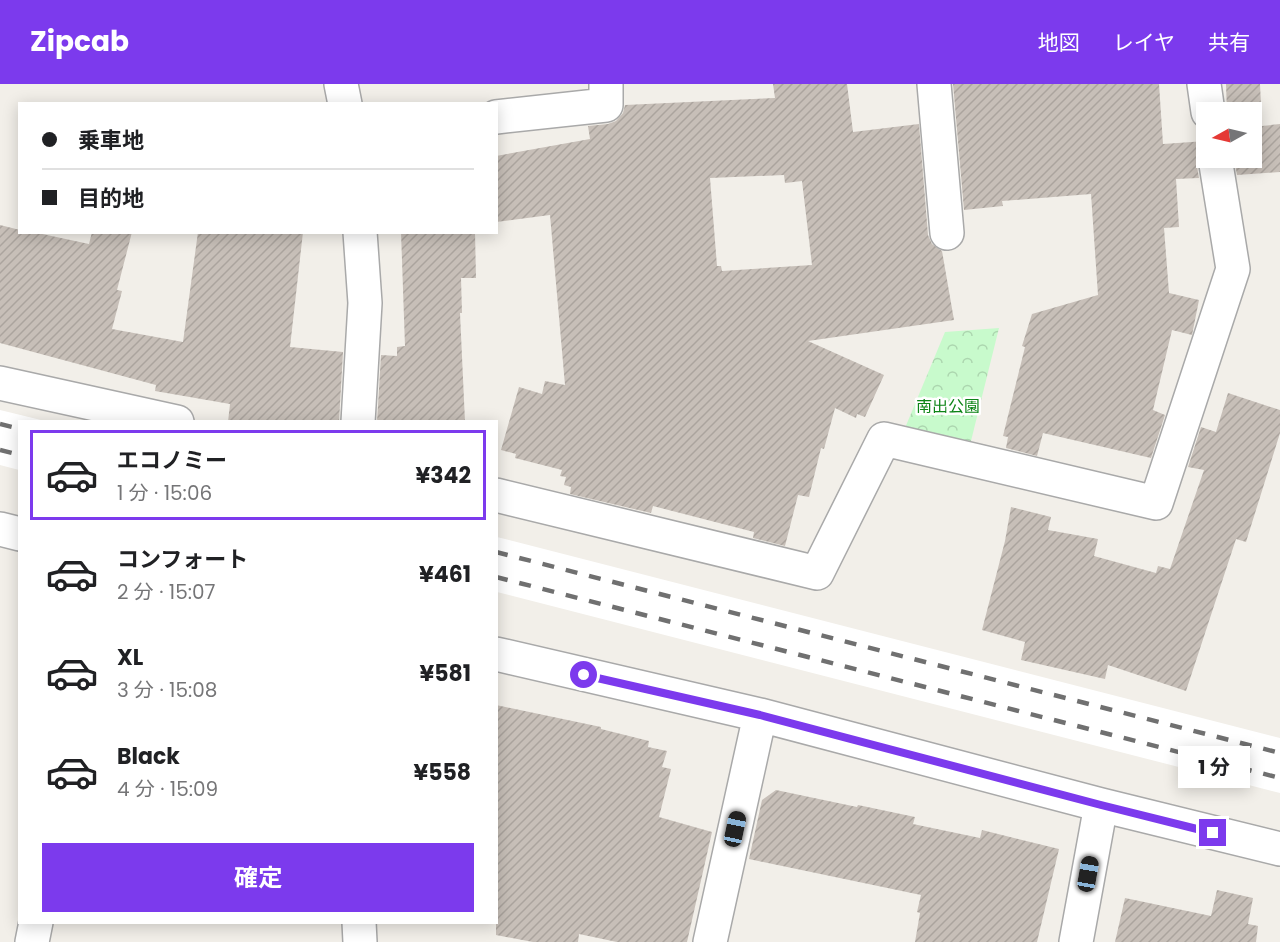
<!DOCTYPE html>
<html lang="ja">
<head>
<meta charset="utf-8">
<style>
  :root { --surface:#fff; --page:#f6f6f6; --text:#202124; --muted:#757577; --line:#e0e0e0; --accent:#7c3aed }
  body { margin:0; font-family:Poppins,"Noto Sans JP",sans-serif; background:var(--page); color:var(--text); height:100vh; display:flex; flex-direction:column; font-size:22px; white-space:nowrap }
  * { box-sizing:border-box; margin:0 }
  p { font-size:20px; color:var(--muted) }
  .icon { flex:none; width:33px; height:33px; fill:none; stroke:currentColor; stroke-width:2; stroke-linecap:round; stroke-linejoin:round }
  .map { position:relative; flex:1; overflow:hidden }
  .side { position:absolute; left:18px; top:336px; width:480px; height:504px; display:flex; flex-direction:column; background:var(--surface); border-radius:0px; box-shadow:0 3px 15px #0003 }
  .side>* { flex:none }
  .banner { position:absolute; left:18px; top:18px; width:480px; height:132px; border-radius:0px; box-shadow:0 3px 15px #0003; display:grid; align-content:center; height:132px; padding:0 24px; background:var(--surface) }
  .needle { width:39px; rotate:262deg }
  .fabs { position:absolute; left:1196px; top:18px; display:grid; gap:12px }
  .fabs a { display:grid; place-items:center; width:66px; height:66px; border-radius:0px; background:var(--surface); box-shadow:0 3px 15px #0003; font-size:30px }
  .end { position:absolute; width:27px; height:27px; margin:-14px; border:8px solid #7c3aed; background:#fff; box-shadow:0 0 0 3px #fff }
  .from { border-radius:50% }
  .bubble { position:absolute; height:42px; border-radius:0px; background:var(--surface); box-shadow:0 3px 15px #0003; font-size:20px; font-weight:700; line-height:42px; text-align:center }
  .car { position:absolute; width:18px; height:36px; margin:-18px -9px; border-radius:8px; box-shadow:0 0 4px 2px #0007; background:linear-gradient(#222 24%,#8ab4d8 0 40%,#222 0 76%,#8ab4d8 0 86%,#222 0) }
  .banner b { display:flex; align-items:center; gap:21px; height:57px; font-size:22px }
  .banner b+b { border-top:2px solid var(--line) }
  .banner i { width:15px; height:15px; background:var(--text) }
  ul { padding:10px 0 0; list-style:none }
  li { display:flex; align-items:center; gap:18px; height:90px; margin:0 12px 9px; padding:0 12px; border:3px solid transparent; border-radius:0px }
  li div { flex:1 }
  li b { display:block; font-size:22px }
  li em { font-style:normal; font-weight:700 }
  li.on { border-color:var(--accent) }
  li>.icon { width:54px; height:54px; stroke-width:1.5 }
  .button { display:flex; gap:12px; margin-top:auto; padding:12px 24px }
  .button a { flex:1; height:69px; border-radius:0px; background:var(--accent); color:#fff; font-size:24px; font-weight:700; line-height:69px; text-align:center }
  header { display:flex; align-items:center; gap:36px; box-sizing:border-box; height:84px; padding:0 30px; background:var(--accent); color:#fff }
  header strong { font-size:28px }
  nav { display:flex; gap:33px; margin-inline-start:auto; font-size:21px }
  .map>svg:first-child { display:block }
  .park { fill:url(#park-crowns) }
  .pier { fill:#fff }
  .building { fill:url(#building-hatch); fill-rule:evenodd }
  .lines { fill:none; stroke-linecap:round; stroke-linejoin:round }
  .minor-casing { stroke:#a9a9a9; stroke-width:36 }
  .minor { stroke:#fff; stroke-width:33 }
  .rail { stroke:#707070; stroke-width:4.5; stroke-dasharray:12 12; stroke-linecap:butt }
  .route { stroke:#7c3aed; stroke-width:8 }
  .labels { text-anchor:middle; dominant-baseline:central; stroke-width:5; stroke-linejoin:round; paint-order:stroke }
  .park-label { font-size:16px; fill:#0c8416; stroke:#fff }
</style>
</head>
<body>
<header>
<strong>Zipcab</strong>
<nav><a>地図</a><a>レイヤ</a><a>共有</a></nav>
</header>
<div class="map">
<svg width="1280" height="858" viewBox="0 0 1280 858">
  <defs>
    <pattern id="park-crowns" width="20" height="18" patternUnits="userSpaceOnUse" patternTransform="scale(1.5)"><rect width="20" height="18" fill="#c8facc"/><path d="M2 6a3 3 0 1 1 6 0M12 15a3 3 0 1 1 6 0" fill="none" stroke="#acd6af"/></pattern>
    <pattern id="building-hatch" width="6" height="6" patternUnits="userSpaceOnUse" patternTransform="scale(1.5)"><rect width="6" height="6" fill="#c7bfb8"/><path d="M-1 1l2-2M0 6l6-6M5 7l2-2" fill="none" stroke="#aba49e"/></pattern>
  </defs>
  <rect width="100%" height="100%" fill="#f2efe9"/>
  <path class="park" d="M999,244L970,361L905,344L945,248Z"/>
  <path class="pier" d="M0,326L45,337L20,338L19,386L0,381Z
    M497,453L1280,654V709L497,508Z"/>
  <path class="building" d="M773,0H847L853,48L919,40L928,151L932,160L942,167L954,236L808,257L884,291L865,333L857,330L856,334L835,324L824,365L821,364L809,413L798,411L785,462L753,454L754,448L653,422L651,429L570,410L571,403L564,401L566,393L560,392L562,386L515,374L516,370L501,366L519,303L542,310L545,297L565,301L550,131L496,138V72L590,55L588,42L608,40L616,37L623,29L625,21L775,14ZM784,91L785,99L802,97L812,181L722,187L721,182H717L710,94Z
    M953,0H1159L1163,60L1206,57L1197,68L1196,77L1199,94L1176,95L1179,143L1164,144L1169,209L1199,216L1192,251L1172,246L1153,326L1165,331L1151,374L1043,349L1037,372L1006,364L1008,353L1003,352L1025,263L1022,262L1032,230L1098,211L1091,110L1002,117L1003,122L964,126Z
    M1226,0H1260L1262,42L1280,40V88L1237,91L1234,74H1251V28H1227Z
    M0,141L20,146V148H33L89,160L92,148H132L117,206L122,207L112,245L183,258L198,148H303L290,263L343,268L339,338H228L230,320L155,307L156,301L0,259Z
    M401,148H475L476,194H461L462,229H460L465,338H377L381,271L397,272V263L405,262Z
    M1228,309L1280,326V349L1246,458L1236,455L1186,607L1108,581L1105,595L1021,576L1025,558L982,546L1005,457L1011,423L1051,433L1048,446L1098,455L1094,472L1156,489L1158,482L1170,485L1204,386L1188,383L1201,343L1216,348Z
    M496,621L601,643V645L649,657L648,663L667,667L662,683L671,685L659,733L712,748L687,858H617L579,850L578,858H533L496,851Z
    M776,706L857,723L858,721L915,733L913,740L980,754L982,746L1059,765L1037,858H915L920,829L917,828L921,811L749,775L762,716Z
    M1217,806L1253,814L1248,840L1258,842L1256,858H1115L1125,814L1211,832Z"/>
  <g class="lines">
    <defs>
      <path id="minor" d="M341,0L345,20
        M934,0L947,149
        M1204,0L1208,28
        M496,33L606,21V0
        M0,299L177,338
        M358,338L365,219L360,148
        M496,411L817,489L884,355L1156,419L1233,185L1215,74
        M0,445L20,450
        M496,570L760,631L1101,721L1280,765
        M359,838L360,858
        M32,858L36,838
        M710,858L760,631
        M1076,858L1101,721"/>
    </defs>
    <use href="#minor" class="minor-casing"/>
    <use href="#minor" class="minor"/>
    <path class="rail" d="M0,340L20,345
      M0,366L20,371
      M496,468L1280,669
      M496,493L1280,694"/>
  </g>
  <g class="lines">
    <path class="route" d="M584,591L760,631L1101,721L1213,749"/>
  </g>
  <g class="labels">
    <g class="park-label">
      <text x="948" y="322">南出公園</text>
    </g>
  </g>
</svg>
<div class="fabs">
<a><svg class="needle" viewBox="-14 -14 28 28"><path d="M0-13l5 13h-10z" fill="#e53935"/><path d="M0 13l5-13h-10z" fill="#757577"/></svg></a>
</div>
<i class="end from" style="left:584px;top:591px"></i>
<i class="end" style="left:1213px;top:749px"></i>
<div class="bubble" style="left:1178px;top:662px;width:72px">1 分</div>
<i class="car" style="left:735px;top:745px;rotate:12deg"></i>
<i class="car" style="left:1088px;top:790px;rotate:10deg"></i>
<div class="banner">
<b><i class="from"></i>乗車地</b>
<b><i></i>目的地</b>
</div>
<section class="side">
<ul>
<li class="on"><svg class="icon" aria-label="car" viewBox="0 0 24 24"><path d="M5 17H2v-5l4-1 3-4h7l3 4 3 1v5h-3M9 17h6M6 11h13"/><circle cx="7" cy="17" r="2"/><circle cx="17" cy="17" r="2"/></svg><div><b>エコノミー</b><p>1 分 · 15:06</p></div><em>¥342</em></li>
<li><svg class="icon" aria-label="car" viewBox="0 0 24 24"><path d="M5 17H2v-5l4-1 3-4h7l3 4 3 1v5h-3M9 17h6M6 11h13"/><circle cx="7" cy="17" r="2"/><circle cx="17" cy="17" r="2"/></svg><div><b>コンフォート</b><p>2 分 · 15:07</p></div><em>¥461</em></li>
<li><svg class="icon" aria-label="car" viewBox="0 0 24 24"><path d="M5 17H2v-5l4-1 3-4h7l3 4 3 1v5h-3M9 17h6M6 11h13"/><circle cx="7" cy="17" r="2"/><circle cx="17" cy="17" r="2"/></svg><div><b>XL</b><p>3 分 · 15:08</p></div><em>¥581</em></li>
<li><svg class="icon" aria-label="car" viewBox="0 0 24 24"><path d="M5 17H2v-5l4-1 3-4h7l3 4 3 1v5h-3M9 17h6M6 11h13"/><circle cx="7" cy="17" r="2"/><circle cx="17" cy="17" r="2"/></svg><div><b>Black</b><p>4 分 · 15:09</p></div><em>¥558</em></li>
</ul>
<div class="button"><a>確定</a></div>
</section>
</div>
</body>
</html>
